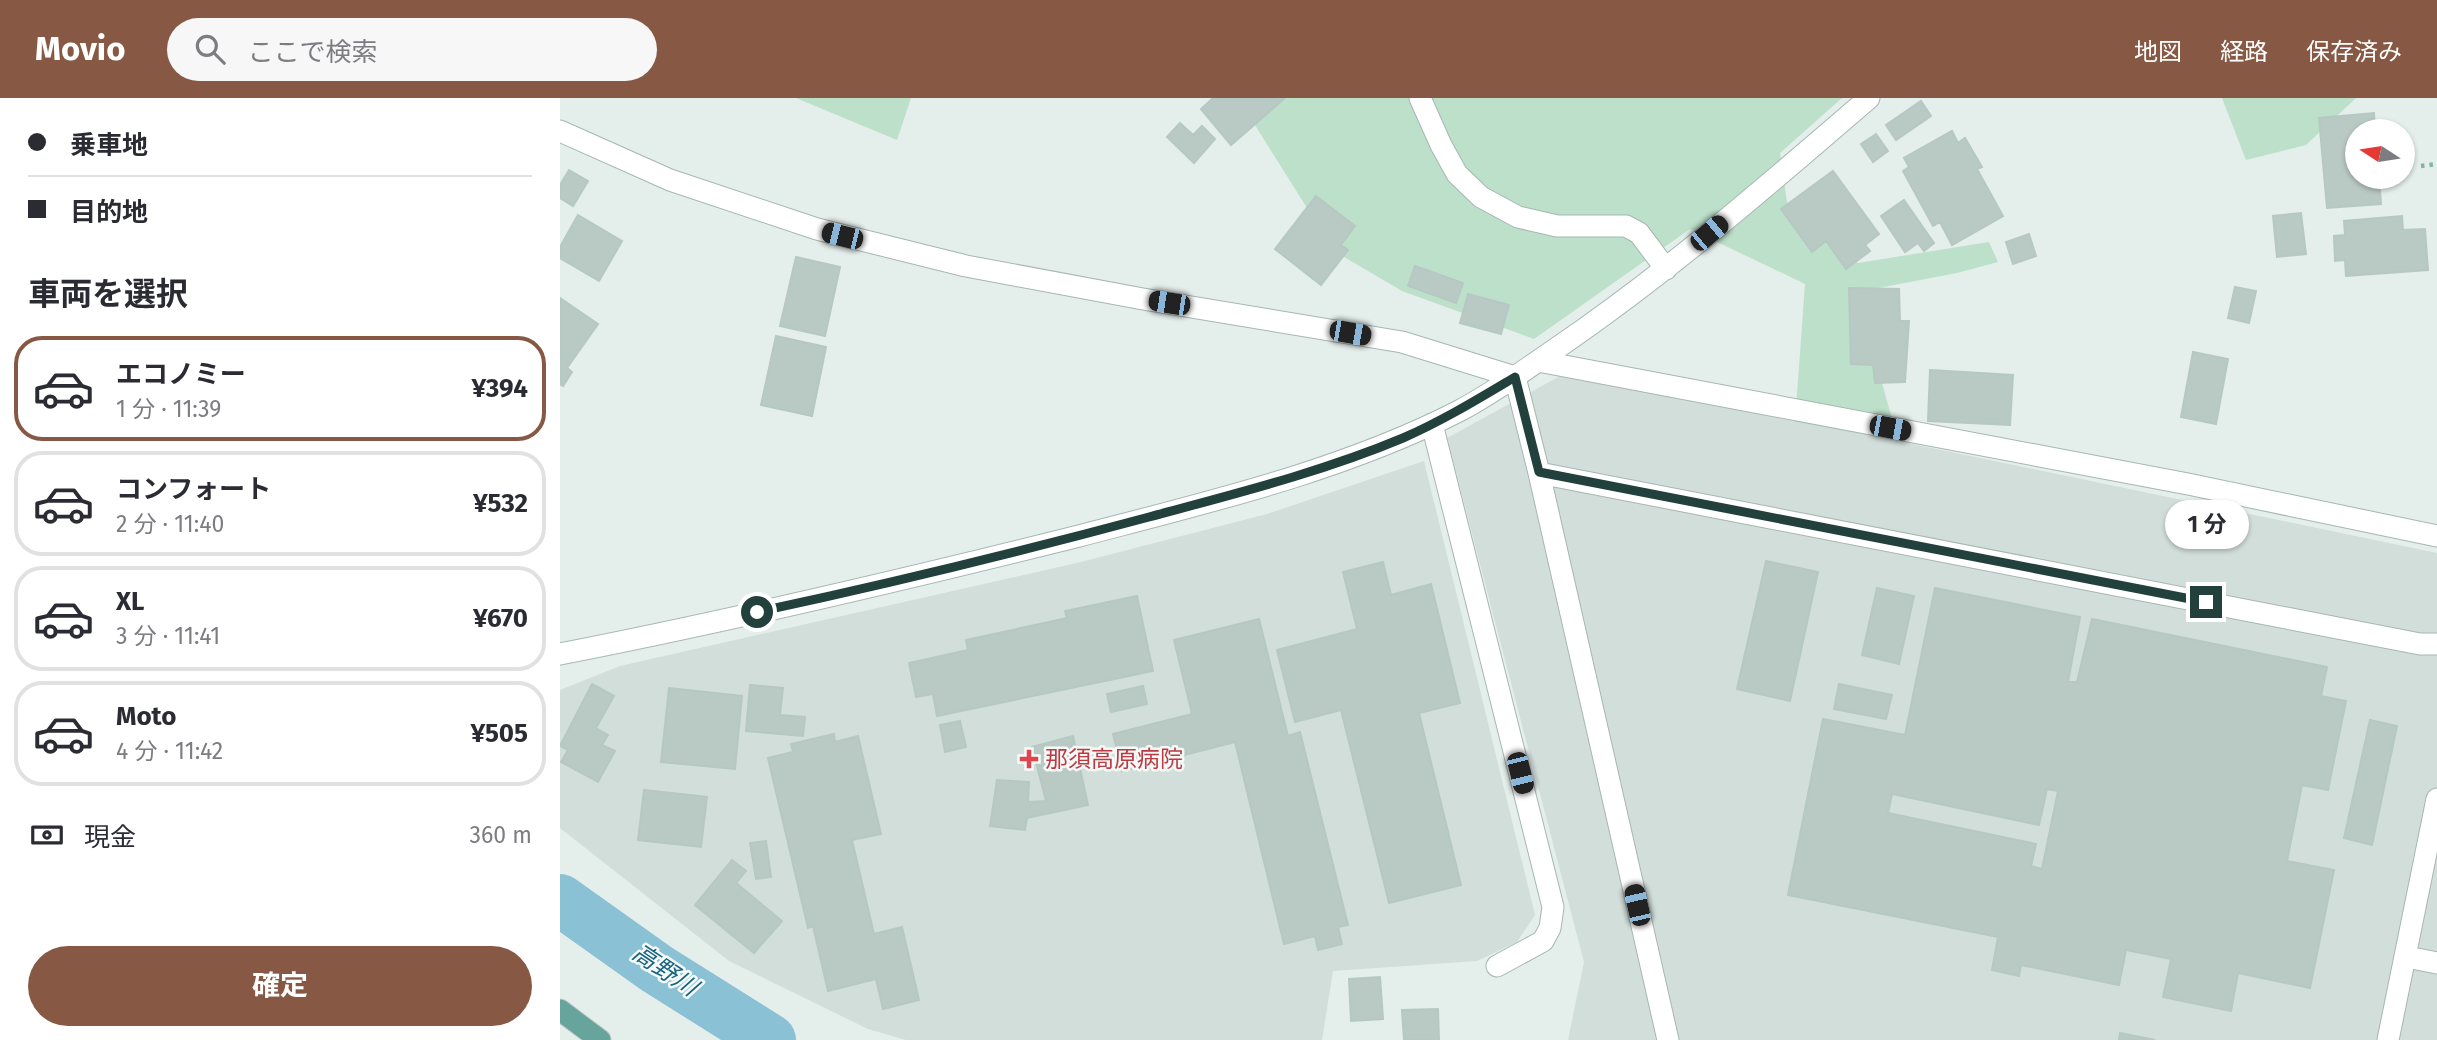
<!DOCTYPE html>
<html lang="ja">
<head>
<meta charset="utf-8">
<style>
  :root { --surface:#fff; --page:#f7f7f7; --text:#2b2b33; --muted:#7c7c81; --line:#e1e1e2; --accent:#875944 }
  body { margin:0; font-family:"Fira Sans","Noto Sans JP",sans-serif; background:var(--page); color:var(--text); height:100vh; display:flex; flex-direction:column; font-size:26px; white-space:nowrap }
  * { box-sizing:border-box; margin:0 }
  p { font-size:23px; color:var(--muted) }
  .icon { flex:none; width:38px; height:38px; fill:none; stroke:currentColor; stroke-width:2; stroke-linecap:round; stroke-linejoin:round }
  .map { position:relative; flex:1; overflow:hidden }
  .sheet { display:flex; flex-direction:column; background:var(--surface); width:560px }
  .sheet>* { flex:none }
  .banner { display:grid; align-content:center; height:154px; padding:0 28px; background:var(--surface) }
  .needle { width:46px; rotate:282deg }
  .controls { position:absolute; left:1785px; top:21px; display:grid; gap:14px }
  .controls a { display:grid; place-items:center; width:70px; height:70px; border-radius:50%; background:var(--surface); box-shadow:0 2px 5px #0004; font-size:35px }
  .end { position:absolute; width:32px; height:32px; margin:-16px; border:9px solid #22413c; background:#fff; box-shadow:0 0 0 4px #fff }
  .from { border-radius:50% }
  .bubble { position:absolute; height:49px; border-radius:24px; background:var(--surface); box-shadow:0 2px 5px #0004; font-size:23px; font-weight:700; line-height:49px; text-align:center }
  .car { position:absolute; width:21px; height:42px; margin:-21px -10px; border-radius:9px; box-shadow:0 0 5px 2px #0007; background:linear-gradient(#222 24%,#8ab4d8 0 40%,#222 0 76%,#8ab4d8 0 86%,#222 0) }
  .banner b { display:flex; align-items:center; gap:24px; height:66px; font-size:26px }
  .banner b+b { border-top:2px solid var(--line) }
  .banner i { width:18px; height:18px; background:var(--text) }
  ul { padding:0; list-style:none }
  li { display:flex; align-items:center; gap:21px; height:105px; margin:0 14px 10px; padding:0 14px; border:4px solid var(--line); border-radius:28px }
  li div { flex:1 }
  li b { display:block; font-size:26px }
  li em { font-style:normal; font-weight:700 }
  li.current { border-color:var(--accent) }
  li>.icon { width:63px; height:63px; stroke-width:1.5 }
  h2 { padding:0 28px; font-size:32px; line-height:84px }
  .pay { display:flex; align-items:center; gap:18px; height:77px; padding:0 28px; font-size:26px }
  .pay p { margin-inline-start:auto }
  .cta { display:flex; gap:14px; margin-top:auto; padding:14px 28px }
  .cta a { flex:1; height:80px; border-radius:42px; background:var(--accent); color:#fff; font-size:28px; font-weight:700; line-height:80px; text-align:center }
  header { display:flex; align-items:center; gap:42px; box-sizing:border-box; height:98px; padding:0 35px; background:var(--accent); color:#fff }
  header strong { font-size:33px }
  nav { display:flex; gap:38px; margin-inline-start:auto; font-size:24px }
  .search { width:490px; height:63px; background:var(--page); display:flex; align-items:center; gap:18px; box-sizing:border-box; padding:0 24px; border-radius:38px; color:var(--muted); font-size:26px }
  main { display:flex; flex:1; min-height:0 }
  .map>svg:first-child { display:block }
  .built { fill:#d2deda }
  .green { fill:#bce0ca }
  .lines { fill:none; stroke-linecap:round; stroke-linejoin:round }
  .river { stroke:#8ac1d5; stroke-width:52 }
  .building { fill:#b9c9c4; stroke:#b6c8c3; stroke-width:2; fill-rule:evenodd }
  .minor-casing { stroke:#a6b7b3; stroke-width:23 }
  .major-casing { stroke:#c1cac8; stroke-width:23 }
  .path { stroke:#83b3a9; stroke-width:4.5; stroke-dasharray:3.5 5; stroke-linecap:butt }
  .minor { stroke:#fff; stroke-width:21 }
  .major { stroke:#67a59c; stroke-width:21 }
  .route { stroke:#22413c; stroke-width:9 }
  .health-dot { fill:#e0444e; stroke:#f5faf8; stroke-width:2.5 }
  .labels { text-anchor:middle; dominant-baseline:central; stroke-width:5; stroke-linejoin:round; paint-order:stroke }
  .health-label { font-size:23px; fill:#be3a42; stroke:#f5faf8; text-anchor:start }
  .water-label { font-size:24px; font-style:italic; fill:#196480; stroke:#f5faf8 }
</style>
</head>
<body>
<header>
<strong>Movio</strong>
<div class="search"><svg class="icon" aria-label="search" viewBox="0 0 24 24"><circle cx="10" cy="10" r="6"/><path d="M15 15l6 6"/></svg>ここで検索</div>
<nav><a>地図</a><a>経路</a><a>保存済み</a></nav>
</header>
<main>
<section class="sheet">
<div class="banner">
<b><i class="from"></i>乗車地</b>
<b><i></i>目的地</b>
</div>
<h2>車両を選択</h2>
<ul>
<li class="current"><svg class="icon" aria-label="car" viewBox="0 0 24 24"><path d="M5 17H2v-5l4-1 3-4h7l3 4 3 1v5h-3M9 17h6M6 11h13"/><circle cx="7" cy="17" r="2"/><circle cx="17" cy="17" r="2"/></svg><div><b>エコノミー</b><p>1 分 · 11:39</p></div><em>¥394</em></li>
<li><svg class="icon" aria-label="car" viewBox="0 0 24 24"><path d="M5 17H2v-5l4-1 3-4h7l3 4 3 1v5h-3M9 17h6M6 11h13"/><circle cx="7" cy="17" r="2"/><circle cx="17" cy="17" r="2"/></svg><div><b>コンフォート</b><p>2 分 · 11:40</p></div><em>¥532</em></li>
<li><svg class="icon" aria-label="car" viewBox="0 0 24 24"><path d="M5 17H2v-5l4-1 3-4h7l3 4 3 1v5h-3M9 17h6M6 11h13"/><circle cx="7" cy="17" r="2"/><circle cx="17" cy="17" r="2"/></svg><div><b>XL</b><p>3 分 · 11:41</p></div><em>¥670</em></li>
<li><svg class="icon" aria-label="car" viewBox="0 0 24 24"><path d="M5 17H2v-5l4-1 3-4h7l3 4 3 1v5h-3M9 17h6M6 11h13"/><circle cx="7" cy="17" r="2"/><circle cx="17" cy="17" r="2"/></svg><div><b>Moto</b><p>4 分 · 11:42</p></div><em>¥505</em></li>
</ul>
<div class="pay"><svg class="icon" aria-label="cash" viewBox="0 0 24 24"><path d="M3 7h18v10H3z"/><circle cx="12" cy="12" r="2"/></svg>現金<p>360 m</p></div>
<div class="cta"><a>確定</a></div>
</section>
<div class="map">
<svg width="1877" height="942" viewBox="0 0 1877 942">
  <rect width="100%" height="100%" fill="#e4eeeb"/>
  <path class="built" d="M1000,278L1338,343L1877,455V942H1008L1024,864L887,340Z
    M864,363L975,817L957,844L917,863L773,873L762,942H346L308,931L169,863L0,730V592L60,568L517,465L707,416Z"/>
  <path class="green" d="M236,0H351L337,42Z
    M678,0H1282L1220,55L1229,118L1298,165L1429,144L1438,164L1397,175L1297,194L1338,343L1235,324L1245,186L1130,131L974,241L842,193L774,153Z
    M1662,0H1796L1746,47L1686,62Z"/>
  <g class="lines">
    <path class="river" d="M0,802L97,871L210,942"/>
  </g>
  <path class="building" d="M653,0H725L671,47L641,11Z
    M1361,3L1371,18L1336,42L1326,27Z
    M1814,15L1815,33H1797V79H1819L1821,106L1767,110L1759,20Z
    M620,25L633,37L642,28L655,41L634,65L607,39Z
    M1392,33L1398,45L1405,40L1422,69L1417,71L1443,118L1392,147L1380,124L1373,128L1343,73L1349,69L1344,60Z
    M1316,36L1328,53L1313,64L1301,46Z
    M9,72L28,83L13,108L0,100V87Z
    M1273,73L1319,136L1305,147L1310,153L1286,171L1266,143L1252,154L1221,111Z
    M756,98L795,128L781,147L788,152L761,187L715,151Z
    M1344,102L1374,145L1364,153L1358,145L1345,154L1321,118Z
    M1741,115L1746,156L1717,159L1713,118Z
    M18,117L62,143L39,183L0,160V149Z
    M1842,118L1843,132L1865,131L1868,172L1786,178L1785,162L1775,163L1774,138L1785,137L1784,123Z
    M1469,136L1476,158L1453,166L1446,144Z
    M236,159L280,169L265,238L220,228Z
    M855,168L903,185L896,205L848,188Z
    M1675,189L1696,193L1689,225L1668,220Z
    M1289,190L1339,191L1340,223H1349L1345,284L1315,285L1313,267L1291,266Z
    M908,196L949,207L941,236L900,225Z
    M0,200L38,226L7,270L12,274L3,288L0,286Z
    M216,238L266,249L252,318L201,307Z
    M1633,254L1668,261L1656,326L1621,319Z
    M1370,272L1453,277L1450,327L1368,323Z
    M1206,463L1258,474L1230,603L1177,591Z
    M823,464L831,497L871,486L900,605L859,615L901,787L829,805L781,612L735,624L717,552L797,531L783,474Z
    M1317,490L1354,498L1339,566L1302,557Z
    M1375,490L1520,519L1508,584H1517L1532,521L1767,569L1761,598L1786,603L1768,692L1742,687L1727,763L1774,772L1750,890L1678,875L1671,913L1603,899L1611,861L1566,852L1559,887L1461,867L1459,878L1432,872L1438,839L1228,797L1263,621L1345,637ZM1487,691L1498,693L1482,771L1471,768L1476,746L1328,715L1332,696L1479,727Z
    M577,498L593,573L377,618L373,596L356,599L349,565L408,552L406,542L507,520L505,513Z
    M699,521L728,638L740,634L788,827L778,829L782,846L758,852L755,838L724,846L675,644L562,673L553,636L632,616L614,542Z
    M32,586L54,598L36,630L48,637L42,647L55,653L38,684L1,664L8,652L0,648Z
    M1279,586L1332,597L1326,621L1274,611Z
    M190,587L223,590L220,617L245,619L243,638L186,633Z
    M583,588L587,606L551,614L547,596Z
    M109,590L182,598L175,671L101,664Z
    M1810,622L1837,628L1812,747L1784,740Z
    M400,623L406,649L385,654L380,627Z
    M274,636L275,644L298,638L321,736L292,742L314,836L342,829L359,902L323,911L316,881L268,893L253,828L248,830L208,660L233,654L231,646Z
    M513,638L528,707L467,720L465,732L430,728L437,682L469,684L468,704L486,703L472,649Z
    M84,692L147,699L141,749L78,742Z
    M206,743L211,779L196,781L190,745Z
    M172,762L186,773L176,785L222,823L194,855L135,807Z
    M820,879L823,921L791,923L789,881Z
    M878,911L879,942H844L842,912Z
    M1560,935L1595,942H1559Z"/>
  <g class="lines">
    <defs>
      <path id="minor" d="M860,0L881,47L897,76L921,99L958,119L997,128H1066L1079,135L1106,171
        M0,33L110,82L257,131L406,168L583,201L842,244L955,279L979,375L1860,546H1877
        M978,263L1628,386L1877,438
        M872,326L993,809L990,830L983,843L937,868
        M979,375L1108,942
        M0,556C174,522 347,481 519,438C645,405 782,373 899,313C933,295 965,272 997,250C1107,175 1208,87 1309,0
        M1847,859L1877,865
        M1828,942L1877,701"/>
      <path id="major" d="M0,912L40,942"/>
    </defs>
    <use href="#minor" class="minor-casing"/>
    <use href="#major" class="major-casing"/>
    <path class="path" d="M1861,68L1877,66"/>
    <use href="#minor" class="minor"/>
    <use href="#major" class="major"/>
  </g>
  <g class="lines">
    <path class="route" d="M197,514C328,486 459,454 589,419C674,396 762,374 843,340C882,323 918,301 955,279L979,374L1646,504"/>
  </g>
  <path class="health-dot" d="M465.5 650.5h7v7h7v7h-7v7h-7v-7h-7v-7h7z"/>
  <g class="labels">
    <g class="health-label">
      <text x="485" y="661">那須高原病院</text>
    </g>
    <g class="water-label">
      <text transform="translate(105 872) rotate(34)">高野川</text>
    </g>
  </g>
</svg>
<div class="controls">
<a><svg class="needle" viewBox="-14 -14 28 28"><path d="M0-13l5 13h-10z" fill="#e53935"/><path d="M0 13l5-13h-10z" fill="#7c7c81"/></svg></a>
</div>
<i class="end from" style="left:197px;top:514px"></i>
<i class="end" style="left:1646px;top:504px"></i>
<div class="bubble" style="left:1605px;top:402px;width:84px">1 分</div>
<i class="car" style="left:1149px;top:135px;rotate:50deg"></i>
<i class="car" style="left:282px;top:138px;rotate:284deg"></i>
<i class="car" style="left:609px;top:205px;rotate:279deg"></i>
<i class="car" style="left:790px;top:235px;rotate:100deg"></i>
<i class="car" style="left:1330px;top:330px;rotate:101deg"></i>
<i class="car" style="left:960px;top:675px;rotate:166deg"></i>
<i class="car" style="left:1077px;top:807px;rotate:347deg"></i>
</div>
</main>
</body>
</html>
